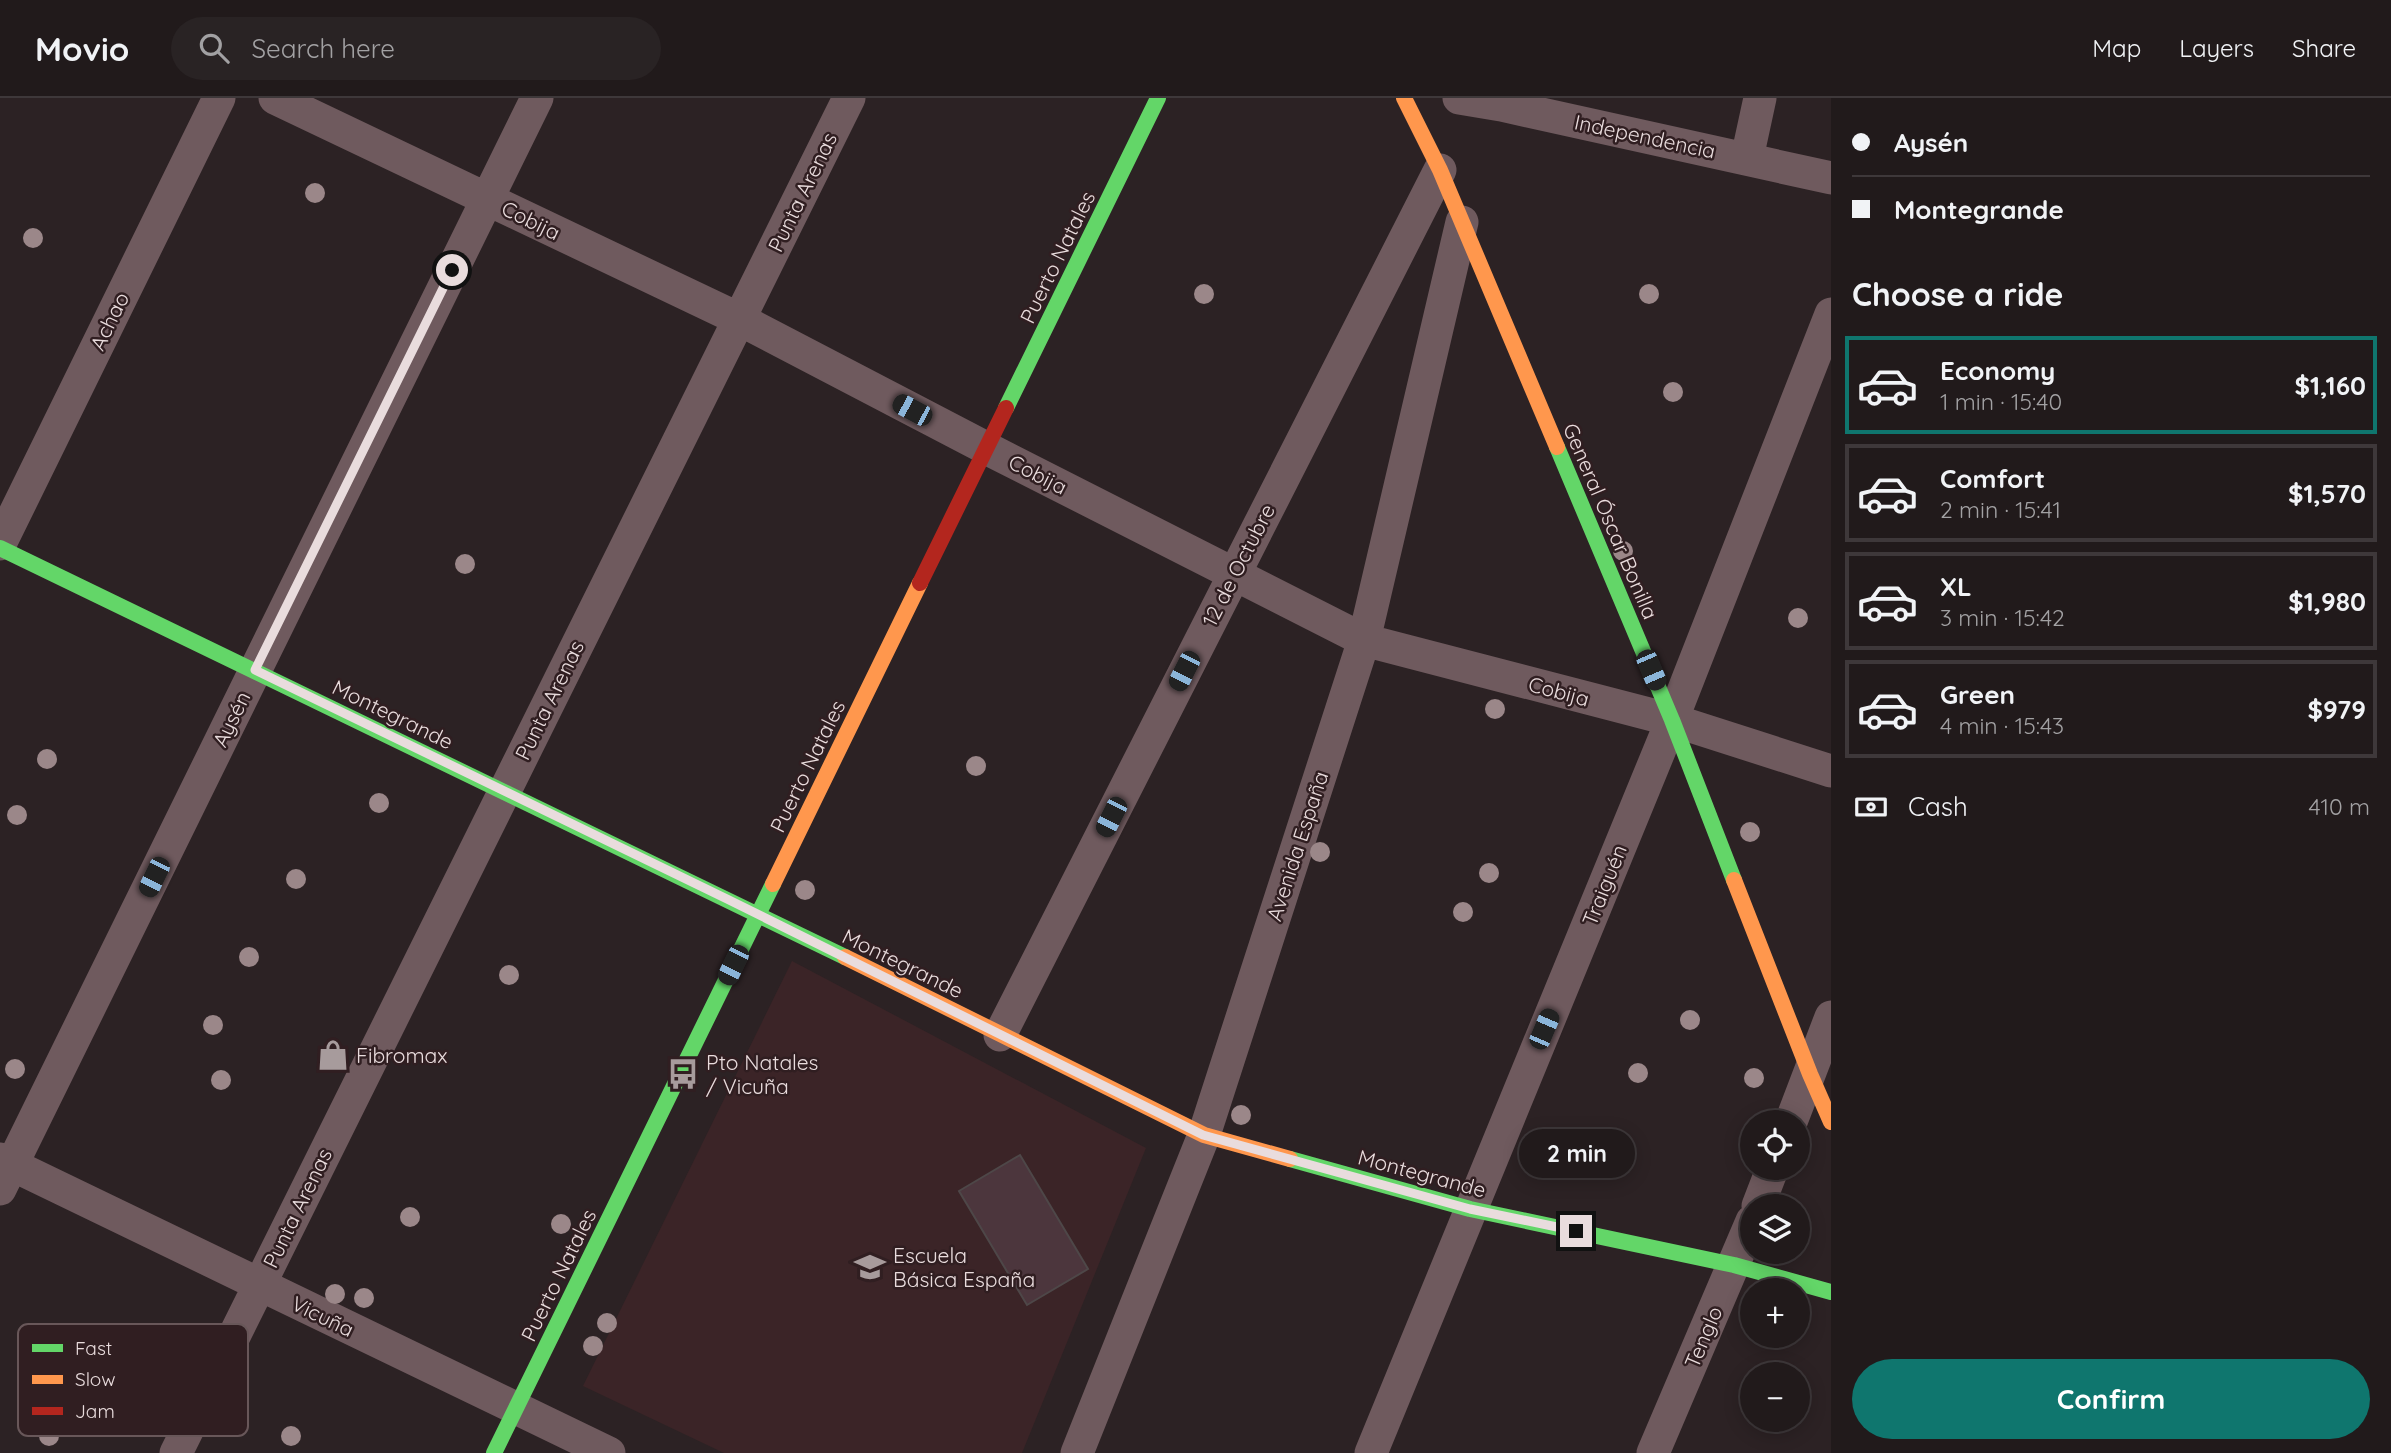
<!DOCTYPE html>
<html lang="en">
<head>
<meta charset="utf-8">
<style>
  :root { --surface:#211a1b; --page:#292324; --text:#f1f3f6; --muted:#a2a1a3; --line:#3e383a; --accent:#0f766e }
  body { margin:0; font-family:Quicksand,sans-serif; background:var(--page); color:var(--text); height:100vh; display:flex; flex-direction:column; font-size:26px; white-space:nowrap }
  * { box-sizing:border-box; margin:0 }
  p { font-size:23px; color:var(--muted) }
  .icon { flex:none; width:38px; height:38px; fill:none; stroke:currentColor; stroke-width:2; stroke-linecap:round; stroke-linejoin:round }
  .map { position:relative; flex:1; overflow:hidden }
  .panel { display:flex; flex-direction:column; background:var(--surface); width:560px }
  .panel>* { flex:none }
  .banner { display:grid; align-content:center; height:154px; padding:0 21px; background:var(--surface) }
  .fabs { position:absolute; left:1740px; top:1012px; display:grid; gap:14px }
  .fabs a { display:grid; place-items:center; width:70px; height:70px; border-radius:50%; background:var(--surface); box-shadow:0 4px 18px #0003,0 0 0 2px var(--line); font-size:35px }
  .end { position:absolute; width:32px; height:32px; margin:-16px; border:9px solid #e9dcdd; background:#111; box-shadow:0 0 0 4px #111 }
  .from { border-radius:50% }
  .bubble { position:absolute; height:49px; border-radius:24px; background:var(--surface); box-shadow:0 4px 18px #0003,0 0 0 2px var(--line); font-size:23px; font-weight:700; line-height:49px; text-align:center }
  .car { position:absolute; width:21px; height:42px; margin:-21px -10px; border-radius:9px; box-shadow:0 0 5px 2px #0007; background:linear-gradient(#222 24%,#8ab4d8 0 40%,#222 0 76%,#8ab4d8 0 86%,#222 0) }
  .banner b { display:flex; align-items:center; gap:24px; height:66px; font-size:26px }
  .banner b+b { border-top:2px solid var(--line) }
  .banner i { width:18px; height:18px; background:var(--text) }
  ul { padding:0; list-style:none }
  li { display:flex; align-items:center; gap:21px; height:98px; margin:0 14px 10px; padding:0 7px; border:4px solid var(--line); border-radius:0px }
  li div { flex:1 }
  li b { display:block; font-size:26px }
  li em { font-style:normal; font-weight:700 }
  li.active { border-color:var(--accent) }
  li>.icon { width:63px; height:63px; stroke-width:1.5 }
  h2 { padding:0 21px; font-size:32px; line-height:84px }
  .pay { display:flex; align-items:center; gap:18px; height:77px; padding:0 21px; font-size:26px }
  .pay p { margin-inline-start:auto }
  .cta { display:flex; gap:14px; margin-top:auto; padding:14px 21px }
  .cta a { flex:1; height:80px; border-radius:42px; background:var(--accent); color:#fff; font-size:28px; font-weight:700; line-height:80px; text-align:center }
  header { display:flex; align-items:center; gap:42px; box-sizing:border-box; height:98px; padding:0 35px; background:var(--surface); border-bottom:2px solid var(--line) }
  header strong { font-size:33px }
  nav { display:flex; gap:38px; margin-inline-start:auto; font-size:24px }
  .search { width:490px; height:63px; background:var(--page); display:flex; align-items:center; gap:18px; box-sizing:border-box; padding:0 24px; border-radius:38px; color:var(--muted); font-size:26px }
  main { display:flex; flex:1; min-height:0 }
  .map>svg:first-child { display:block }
  .built { fill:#3b2427 }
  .building { fill:#4c363d; stroke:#4e4748; stroke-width:2 }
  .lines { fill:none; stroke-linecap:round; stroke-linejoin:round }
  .street { stroke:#6f5a5e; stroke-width:33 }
  .fast { stroke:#63d668; stroke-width:16 }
  .slow { stroke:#ff974d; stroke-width:16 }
  .jam { stroke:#b3261e; stroke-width:16 }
  .tree { fill:#9b8789 }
  .route { stroke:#e9dcdd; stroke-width:9 }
  .labels { text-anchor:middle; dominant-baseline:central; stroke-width:5; stroke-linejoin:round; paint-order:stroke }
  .street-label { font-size:21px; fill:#e9dcdd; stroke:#301e21 }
  .poi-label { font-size:21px; fill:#e9dcdd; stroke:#301e21; text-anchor:start }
  .key { fill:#301e21; stroke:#685759; stroke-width:2 }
  .key-label { font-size:19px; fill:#e9dcdd }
</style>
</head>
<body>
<header>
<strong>Movio</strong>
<div class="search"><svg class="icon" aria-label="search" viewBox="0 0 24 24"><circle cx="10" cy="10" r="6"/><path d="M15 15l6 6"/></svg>Search here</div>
<nav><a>Map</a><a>Layers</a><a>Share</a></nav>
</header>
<main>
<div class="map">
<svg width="1831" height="1355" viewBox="0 0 1831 1355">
  <rect width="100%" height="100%" fill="#2c2224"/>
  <path class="built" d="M792,863L1146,1050L1022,1355H724L583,1288Z"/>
  <path class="building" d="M1020,1057L1088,1171L1027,1207L959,1093Z"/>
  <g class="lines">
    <path class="street" d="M275,0L739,221L986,350L1364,542L1672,622L1831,673
      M1459,0L1501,7L1831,80
      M1747,60L1760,0
      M0,446L219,0
      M1000,937L1440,72
      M1791,1024L1831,919
      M0,1061L609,1355
      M0,1091L537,0
      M1758,1108L1773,1069
      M176,1355L849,0
      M1077,1355L1204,1037L1364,542L1462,124
      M1371,1355L1672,622L1831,216
      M1653,1355L1752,1123"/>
    <path class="fast" d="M1006,310L1158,0
      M1557,349L1672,622L1734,782
      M0,450L845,859
      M1290,1061L1470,1111L1734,1167L1831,1194
      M494,1355L773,786"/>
    <path class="slow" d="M1404,0L1440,72L1557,349
      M1734,782L1810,976L1831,1024
      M773,786L920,485
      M845,859L1204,1037L1290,1061"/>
    <path class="jam" d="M920,485L1006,310"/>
  </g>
  <g class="tree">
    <circle cx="315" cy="95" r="10"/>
    <circle cx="33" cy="140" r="10"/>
    <circle cx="1204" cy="196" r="10"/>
    <circle cx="1649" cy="196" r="10"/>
    <circle cx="1673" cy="294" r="10"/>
    <circle cx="1623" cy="453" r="10"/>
    <circle cx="465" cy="466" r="10"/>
    <circle cx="1798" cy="520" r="10"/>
    <circle cx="1495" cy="611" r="10"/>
    <circle cx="47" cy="661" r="10"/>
    <circle cx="976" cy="668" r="10"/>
    <circle cx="379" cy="705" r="10"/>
    <circle cx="17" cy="717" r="10"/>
    <circle cx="1750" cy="734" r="10"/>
    <circle cx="1320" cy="754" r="10"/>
    <circle cx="1489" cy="775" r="10"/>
    <circle cx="296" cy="781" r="10"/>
    <circle cx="805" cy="792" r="10"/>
    <circle cx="1463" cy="814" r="10"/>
    <circle cx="249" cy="859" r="10"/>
    <circle cx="509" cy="877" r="10"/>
    <circle cx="1690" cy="922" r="10"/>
    <circle cx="213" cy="927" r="10"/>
    <circle cx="15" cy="971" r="10"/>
    <circle cx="1638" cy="975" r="10"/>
    <circle cx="1754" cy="980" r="10"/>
    <circle cx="221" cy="982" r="10"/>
    <circle cx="1241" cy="1017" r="10"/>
    <circle cx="410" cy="1119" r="10"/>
    <circle cx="561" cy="1126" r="10"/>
    <circle cx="335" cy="1196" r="10"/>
    <circle cx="364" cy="1200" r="10"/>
    <circle cx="607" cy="1225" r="10"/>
    <circle cx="593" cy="1248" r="10"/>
    <circle cx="49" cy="1338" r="10"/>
    <circle cx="291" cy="1338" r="10"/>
  </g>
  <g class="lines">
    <path class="route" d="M452,172L255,572L727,801L1203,1037L1470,1111L1576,1133"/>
  </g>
  <defs>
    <symbol id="shop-bare" viewBox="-9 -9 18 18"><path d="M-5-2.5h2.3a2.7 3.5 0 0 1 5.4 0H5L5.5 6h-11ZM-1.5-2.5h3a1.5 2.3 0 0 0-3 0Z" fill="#a79b9c" stroke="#301e21" stroke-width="2.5" paint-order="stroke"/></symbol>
    <symbol id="bus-bare" viewBox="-9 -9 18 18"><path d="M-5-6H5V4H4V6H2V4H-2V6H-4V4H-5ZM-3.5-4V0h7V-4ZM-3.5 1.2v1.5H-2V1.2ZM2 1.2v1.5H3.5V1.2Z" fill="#a79b9c" stroke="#301e21" stroke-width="2.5" paint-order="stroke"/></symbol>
    <symbol id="school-bare" viewBox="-9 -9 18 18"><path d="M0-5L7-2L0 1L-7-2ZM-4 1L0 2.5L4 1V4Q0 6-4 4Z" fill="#a79b9c" stroke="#301e21" stroke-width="2.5" paint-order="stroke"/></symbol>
  </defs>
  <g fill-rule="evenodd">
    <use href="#shop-bare" x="311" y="935" width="44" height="44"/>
    <use href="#bus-bare" x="661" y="954" width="44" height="44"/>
    <use href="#school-bare" x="848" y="1147" width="44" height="44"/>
  </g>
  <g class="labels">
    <g class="street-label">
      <text transform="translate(1645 38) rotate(12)">Independencia</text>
      <text transform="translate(802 94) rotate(-64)">Punta Arenas</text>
      <text transform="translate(531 122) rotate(26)">Cobija</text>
      <text transform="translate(1057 159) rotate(-64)">Puerto Natales</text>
      <text transform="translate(109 223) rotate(-64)">Achao</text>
      <text transform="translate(1038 376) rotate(27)">Cobija</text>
      <text transform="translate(1611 423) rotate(67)">General Óscar Bonilla</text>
      <text transform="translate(1238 467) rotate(-63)">12 de Octubre</text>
      <text transform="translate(1559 593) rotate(15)">Cobija</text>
      <text transform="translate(549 602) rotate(-64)">Punta Arenas</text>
      <text transform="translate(393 616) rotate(26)">Montegrande</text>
      <text transform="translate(231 621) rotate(-64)">Aysén</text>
      <text transform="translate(807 668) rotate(-64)">Puerto Natales</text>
      <text transform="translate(1297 748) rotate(-72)">Avenida España</text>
      <text transform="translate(1604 787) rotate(-68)">Traiguén</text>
      <text transform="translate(903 865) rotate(26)">Montegrande</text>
      <text transform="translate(1422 1075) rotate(15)">Montegrande</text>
      <text transform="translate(297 1110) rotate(-64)">Punta Arenas</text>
      <text transform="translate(558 1177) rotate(-64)">Puerto Natales</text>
      <text transform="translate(323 1218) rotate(26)">Vicuña</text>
      <text transform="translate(1703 1239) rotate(-67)">Tenglo</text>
    </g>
    <g class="poi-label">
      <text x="356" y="957">Fibromax</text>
      <text x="706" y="964">Pto Natales<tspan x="706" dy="24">/ Vicuña</tspan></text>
      <text x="893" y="1157">Escuela<tspan x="893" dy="24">Básica España</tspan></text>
    </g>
  </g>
  <rect x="18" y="1226" width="230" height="112" rx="10" class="key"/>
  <rect x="32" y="1246" width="31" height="8" fill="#63d668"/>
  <rect x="32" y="1277" width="31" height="9" fill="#ff974d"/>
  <rect x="32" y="1309" width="31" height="8" fill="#b3261e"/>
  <g class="key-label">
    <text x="75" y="1257">Fast</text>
    <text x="75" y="1288">Slow</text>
    <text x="75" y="1320">Jam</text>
  </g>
</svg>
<div class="fabs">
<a><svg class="icon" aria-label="locate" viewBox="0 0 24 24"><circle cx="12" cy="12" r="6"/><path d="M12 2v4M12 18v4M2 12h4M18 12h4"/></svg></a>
<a><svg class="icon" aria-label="layers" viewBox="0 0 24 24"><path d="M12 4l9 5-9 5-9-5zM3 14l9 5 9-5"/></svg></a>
<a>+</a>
<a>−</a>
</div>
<i class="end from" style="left:452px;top:172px"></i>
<i class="end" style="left:1576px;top:1133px"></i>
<div class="bubble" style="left:1519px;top:1031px;width:116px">2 min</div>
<i class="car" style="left:912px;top:312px;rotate:298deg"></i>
<i class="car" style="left:1651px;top:572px;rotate:157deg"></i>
<i class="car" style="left:1184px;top:573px;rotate:207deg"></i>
<i class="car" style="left:1111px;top:719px;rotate:207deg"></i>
<i class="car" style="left:154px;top:779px;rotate:206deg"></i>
<i class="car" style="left:733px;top:867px;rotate:206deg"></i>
<i class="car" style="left:1544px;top:931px;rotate:23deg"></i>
</div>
<section class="panel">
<div class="banner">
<b><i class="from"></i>Aysén</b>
<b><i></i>Montegrande</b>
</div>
<h2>Choose a ride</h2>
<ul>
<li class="active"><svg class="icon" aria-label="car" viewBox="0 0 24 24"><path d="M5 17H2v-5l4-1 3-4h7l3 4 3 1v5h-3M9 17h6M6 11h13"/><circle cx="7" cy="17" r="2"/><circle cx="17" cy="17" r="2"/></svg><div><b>Economy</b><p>1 min · 15:40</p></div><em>$1,160</em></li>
<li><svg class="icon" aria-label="car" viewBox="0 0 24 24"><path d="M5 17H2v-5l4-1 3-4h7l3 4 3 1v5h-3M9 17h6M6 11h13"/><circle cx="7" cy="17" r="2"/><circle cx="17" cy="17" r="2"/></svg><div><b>Comfort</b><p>2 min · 15:41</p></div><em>$1,570</em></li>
<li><svg class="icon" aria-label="car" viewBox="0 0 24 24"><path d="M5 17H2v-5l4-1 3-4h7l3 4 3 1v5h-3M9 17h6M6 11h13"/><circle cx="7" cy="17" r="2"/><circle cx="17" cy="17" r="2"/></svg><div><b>XL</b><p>3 min · 15:42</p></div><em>$1,980</em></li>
<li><svg class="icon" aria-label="car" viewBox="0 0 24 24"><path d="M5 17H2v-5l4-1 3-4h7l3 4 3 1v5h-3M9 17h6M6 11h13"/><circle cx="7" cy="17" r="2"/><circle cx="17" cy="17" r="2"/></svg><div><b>Green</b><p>4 min · 15:43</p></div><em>$979</em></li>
</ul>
<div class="pay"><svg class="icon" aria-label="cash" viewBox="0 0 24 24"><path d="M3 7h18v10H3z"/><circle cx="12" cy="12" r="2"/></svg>Cash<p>410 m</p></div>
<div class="cta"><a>Confirm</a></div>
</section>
</main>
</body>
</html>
